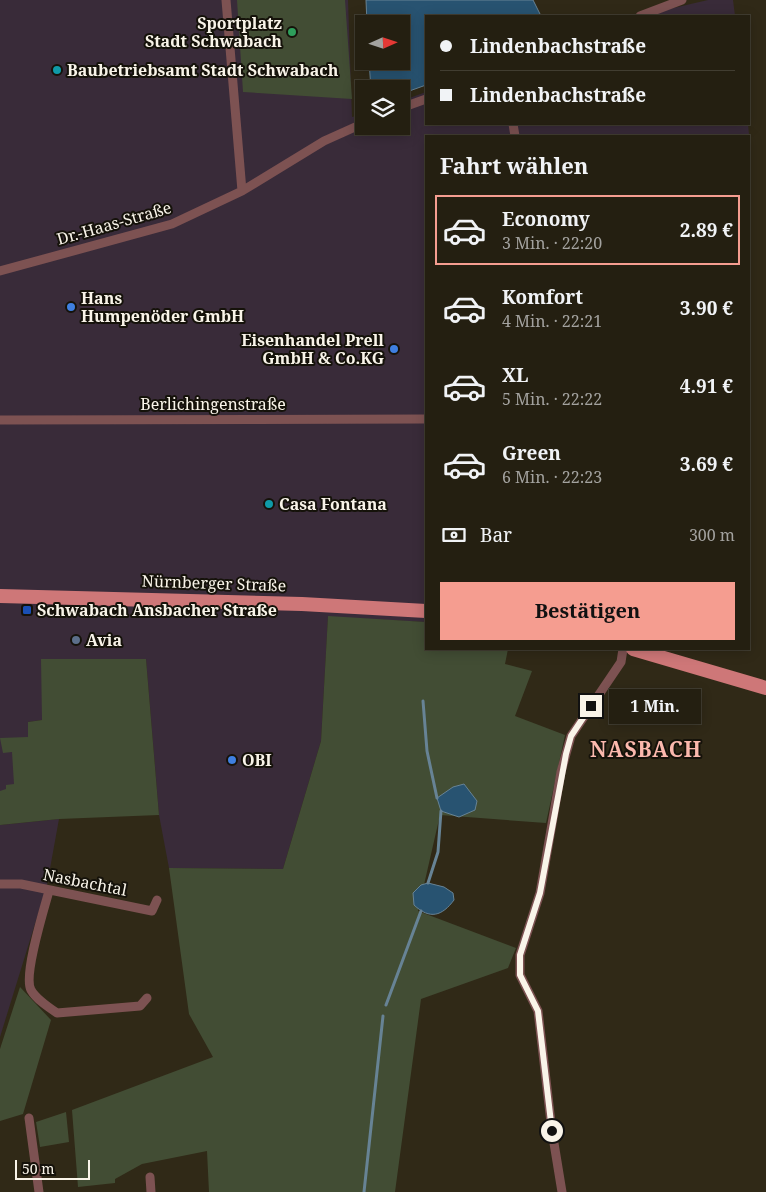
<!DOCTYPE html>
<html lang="de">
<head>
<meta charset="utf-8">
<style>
  :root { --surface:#241f11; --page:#302c1f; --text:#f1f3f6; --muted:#a3a29f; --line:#413d31; --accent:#f59d90 }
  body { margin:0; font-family:"Noto Serif",serif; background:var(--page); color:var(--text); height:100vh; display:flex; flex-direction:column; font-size:19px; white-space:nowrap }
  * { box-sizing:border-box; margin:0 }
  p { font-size:16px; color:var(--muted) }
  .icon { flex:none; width:28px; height:28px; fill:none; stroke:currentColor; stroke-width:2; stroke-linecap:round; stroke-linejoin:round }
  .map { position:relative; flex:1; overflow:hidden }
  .drawer { position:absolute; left:425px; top:135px; width:325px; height:515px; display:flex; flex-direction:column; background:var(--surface); border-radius:0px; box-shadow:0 2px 12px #0003,0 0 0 1px var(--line) }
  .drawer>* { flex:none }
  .banner { position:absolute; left:425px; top:15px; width:325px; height:110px; border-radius:0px; box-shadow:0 2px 12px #0003,0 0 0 1px var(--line); display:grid; align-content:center; height:110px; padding:0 15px; background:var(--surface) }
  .needle { width:32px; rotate:87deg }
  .buttons { position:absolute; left:355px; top:15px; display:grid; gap:10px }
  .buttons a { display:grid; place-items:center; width:55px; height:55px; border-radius:0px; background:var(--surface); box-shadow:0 2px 12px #0003,0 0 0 1px var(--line); font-size:25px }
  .scale { position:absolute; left:15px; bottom:12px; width:75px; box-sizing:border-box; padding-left:5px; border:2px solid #f9f4e9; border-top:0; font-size:14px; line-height:18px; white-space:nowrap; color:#f9f4e9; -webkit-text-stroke:4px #15120a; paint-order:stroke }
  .end { position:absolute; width:22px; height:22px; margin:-11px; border:6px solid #f9f4e9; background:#111; box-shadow:0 0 0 2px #111 }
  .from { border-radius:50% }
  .bubble { position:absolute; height:35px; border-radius:0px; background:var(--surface); box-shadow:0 2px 12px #0003,0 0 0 1px var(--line); font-size:16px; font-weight:700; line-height:35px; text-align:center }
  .banner b { display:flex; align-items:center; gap:18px; height:48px; font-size:19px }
  .banner b+b { border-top:1px solid var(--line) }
  .banner i { width:12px; height:12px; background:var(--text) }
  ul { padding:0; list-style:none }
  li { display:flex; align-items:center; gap:15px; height:70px; margin:0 10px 8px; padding:0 5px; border:2px solid transparent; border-radius:0px }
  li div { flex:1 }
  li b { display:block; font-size:19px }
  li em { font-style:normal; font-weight:700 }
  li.selected { border-color:var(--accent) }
  li>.icon { width:45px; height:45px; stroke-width:1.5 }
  h2 { padding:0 15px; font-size:22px; line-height:60px }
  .pay { display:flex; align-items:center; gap:12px; height:55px; padding:0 15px; font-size:19px }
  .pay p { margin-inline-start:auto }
  .button { display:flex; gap:10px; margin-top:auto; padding:10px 15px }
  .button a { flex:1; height:58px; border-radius:0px; background:var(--accent); color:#111; font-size:20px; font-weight:700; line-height:58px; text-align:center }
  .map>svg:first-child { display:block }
  .commercial { fill:#392b39 }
  .green { fill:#424d34 }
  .water { fill:#285371; stroke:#678395 }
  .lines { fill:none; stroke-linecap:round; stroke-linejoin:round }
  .stream { stroke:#678395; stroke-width:3 }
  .minor { stroke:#7d5252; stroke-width:9 }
  .primary { stroke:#ce7778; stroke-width:14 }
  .route { stroke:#f9f4e9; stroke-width:6 }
  .leisure-dot { fill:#2e9e5b; stroke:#15120a; stroke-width:2 }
  .culture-dot { fill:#0f9aa8; stroke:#15120a; stroke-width:2 }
  .shop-dot { fill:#3f7fe0; stroke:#15120a; stroke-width:2 }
  .transit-dot { fill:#1a4fb4; stroke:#15120a; stroke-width:2 }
  .service-dot { fill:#5c6f8a; stroke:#15120a; stroke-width:2 }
  .labels { text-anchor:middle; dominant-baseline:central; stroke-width:4; stroke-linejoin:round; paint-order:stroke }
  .poi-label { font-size:16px; font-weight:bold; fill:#f9f4e9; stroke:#15120a; text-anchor:start }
  .street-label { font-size:16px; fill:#f9f4e9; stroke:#15120a }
  .district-label { font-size:21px; font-weight:bold; letter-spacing:1px; fill:#fbb8ad; stroke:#15120a }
</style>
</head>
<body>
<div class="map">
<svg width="766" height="1192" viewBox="0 0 766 1192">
  <rect width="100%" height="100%" fill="#302917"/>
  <path class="commercial" d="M0,0H348L352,117L364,114V126H401V101L426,92V124H748L750,145L749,146V136H426V622L328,617L321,741L283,869L169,868L159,815L146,659L42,720L28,722L31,784L0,797Z
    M708,0H733L735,16H639Z
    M59,819L47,885L0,1037V825Z"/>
  <path class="green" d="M237,0H345L352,99L243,92Z
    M328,616L426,622V649H508L505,664L532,671L515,716L565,735L546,823L440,815L418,911L516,948L508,968L421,999L395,1192H209L207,1151L142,1164L115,1179V1183L78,1187L72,1110L213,1057L189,1014L169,868L283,869L321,741Z
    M41,659H146L159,815L59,819L0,825V791L6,789V785L14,784L12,752L3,753L0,738L28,737V722L42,720Z
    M20,987L51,1020L23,1114L0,1121V1049Z
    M66,1112L69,1142L40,1147L36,1122Z"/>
  <path class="water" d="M366,0H533L541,16H426V85L401,94V89H371L369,61H401V24H367Z
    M464,784L477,801L475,810L459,817L441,811L437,798L453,787Z
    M428,883L444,887L453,893L454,900C442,916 430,920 414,905L413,893L421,885Z"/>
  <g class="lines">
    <path class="stream" d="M423,701L427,751L437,798
      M428,883L438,852L441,811
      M386,1005L421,911
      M364,1192L383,1016"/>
    <path class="minor" d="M226,0L242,191
      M640,16L682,0
      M401,108L426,99
      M513,124L515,136
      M0,271L172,224L242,191L324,141L364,123
      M0,420L426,419
      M0,884H21L152,911L157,900
      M49,891C44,909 23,976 31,990C36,999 48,1007 57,1013L140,1006L147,998
      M29,1118L39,1192
      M150,1177L151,1192
      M562,1192L552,1131L538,1011L520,975V955L540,893L561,772L571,736L621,662L623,649"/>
    <path class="primary" d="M0,596L302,604L426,611
      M633,649L766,688"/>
  </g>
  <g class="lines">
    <path class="route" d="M552,1131L538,1011L520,975V955L540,893L566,754L571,736L591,706"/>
  </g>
  <circle class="leisure-dot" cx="292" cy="32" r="5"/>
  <g class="culture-dot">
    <circle cx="57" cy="70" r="5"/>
    <circle cx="269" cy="504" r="5"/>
  </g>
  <g class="shop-dot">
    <circle cx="71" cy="307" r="5"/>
    <circle cx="394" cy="349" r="5"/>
    <circle cx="232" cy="760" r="5"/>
  </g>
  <rect class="transit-dot" x="22" y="605" width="10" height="10" rx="2.5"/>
  <circle class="service-dot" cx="76" cy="640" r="5"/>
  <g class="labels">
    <g class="poi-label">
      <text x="282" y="23" text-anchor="end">Sportplatz<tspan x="282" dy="18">Stadt Schwabach</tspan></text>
      <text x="67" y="70">Baubetriebsamt Stadt Schwabach</text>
      <text x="81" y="298">Hans<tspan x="81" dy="18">Humpenöder GmbH</tspan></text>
      <text x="384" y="340" text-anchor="end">Eisenhandel Prell<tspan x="384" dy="18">GmbH &amp; Co.KG</tspan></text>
      <text x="279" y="504">Casa Fontana</text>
      <text x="37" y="610">Schwabach Ansbacher Straße</text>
      <text x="86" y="640">Avia</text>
      <text x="242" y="760">OBI</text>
    </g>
    <g class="street-label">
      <text transform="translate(114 223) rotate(-16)">Dr.-Haas-Straße</text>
      <text x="213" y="404">Berlichingenstraße</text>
      <text transform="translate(214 583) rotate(2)">Nürnberger Straße</text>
      <text transform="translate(85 882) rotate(11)">Nasbachtal</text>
    </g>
    <g class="district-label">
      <text x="646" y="749">NASBACH</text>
    </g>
  </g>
</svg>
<div class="buttons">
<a><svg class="needle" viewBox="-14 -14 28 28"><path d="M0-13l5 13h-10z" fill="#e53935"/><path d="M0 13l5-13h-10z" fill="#a3a29f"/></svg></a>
<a><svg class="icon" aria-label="layers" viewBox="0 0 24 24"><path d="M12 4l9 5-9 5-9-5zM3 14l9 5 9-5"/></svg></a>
</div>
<div class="scale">50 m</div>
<i class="end from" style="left:552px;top:1131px"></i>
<i class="end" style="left:591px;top:706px"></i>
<div class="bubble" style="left:609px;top:689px;width:92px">1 Min.</div>
<div class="banner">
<b><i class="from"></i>Lindenbachstraße</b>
<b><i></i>Lindenbachstraße</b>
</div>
<section class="drawer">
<h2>Fahrt wählen</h2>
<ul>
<li class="selected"><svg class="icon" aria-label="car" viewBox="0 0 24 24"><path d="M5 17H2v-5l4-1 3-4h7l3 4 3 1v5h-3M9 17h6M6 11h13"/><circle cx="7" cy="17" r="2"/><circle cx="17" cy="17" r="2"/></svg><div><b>Economy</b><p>3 Min. · 22:20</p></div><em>2.89 €</em></li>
<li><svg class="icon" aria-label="car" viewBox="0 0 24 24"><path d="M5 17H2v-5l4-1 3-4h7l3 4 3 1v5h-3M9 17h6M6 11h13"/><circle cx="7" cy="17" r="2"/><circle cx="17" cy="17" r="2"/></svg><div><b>Komfort</b><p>4 Min. · 22:21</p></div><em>3.90 €</em></li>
<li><svg class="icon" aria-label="car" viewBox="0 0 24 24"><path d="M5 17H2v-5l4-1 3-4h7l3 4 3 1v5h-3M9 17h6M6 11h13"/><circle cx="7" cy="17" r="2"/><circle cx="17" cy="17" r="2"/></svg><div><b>XL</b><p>5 Min. · 22:22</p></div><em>4.91 €</em></li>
<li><svg class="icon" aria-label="car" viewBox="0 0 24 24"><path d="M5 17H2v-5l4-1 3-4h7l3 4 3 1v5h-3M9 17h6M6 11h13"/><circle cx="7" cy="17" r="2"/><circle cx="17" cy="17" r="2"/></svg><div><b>Green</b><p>6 Min. · 22:23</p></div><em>3.69 €</em></li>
</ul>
<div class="pay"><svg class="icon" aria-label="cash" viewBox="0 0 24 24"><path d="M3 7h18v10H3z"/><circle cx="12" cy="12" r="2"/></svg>Bar<p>300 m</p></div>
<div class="button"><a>Bestätigen</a></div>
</section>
</div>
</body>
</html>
